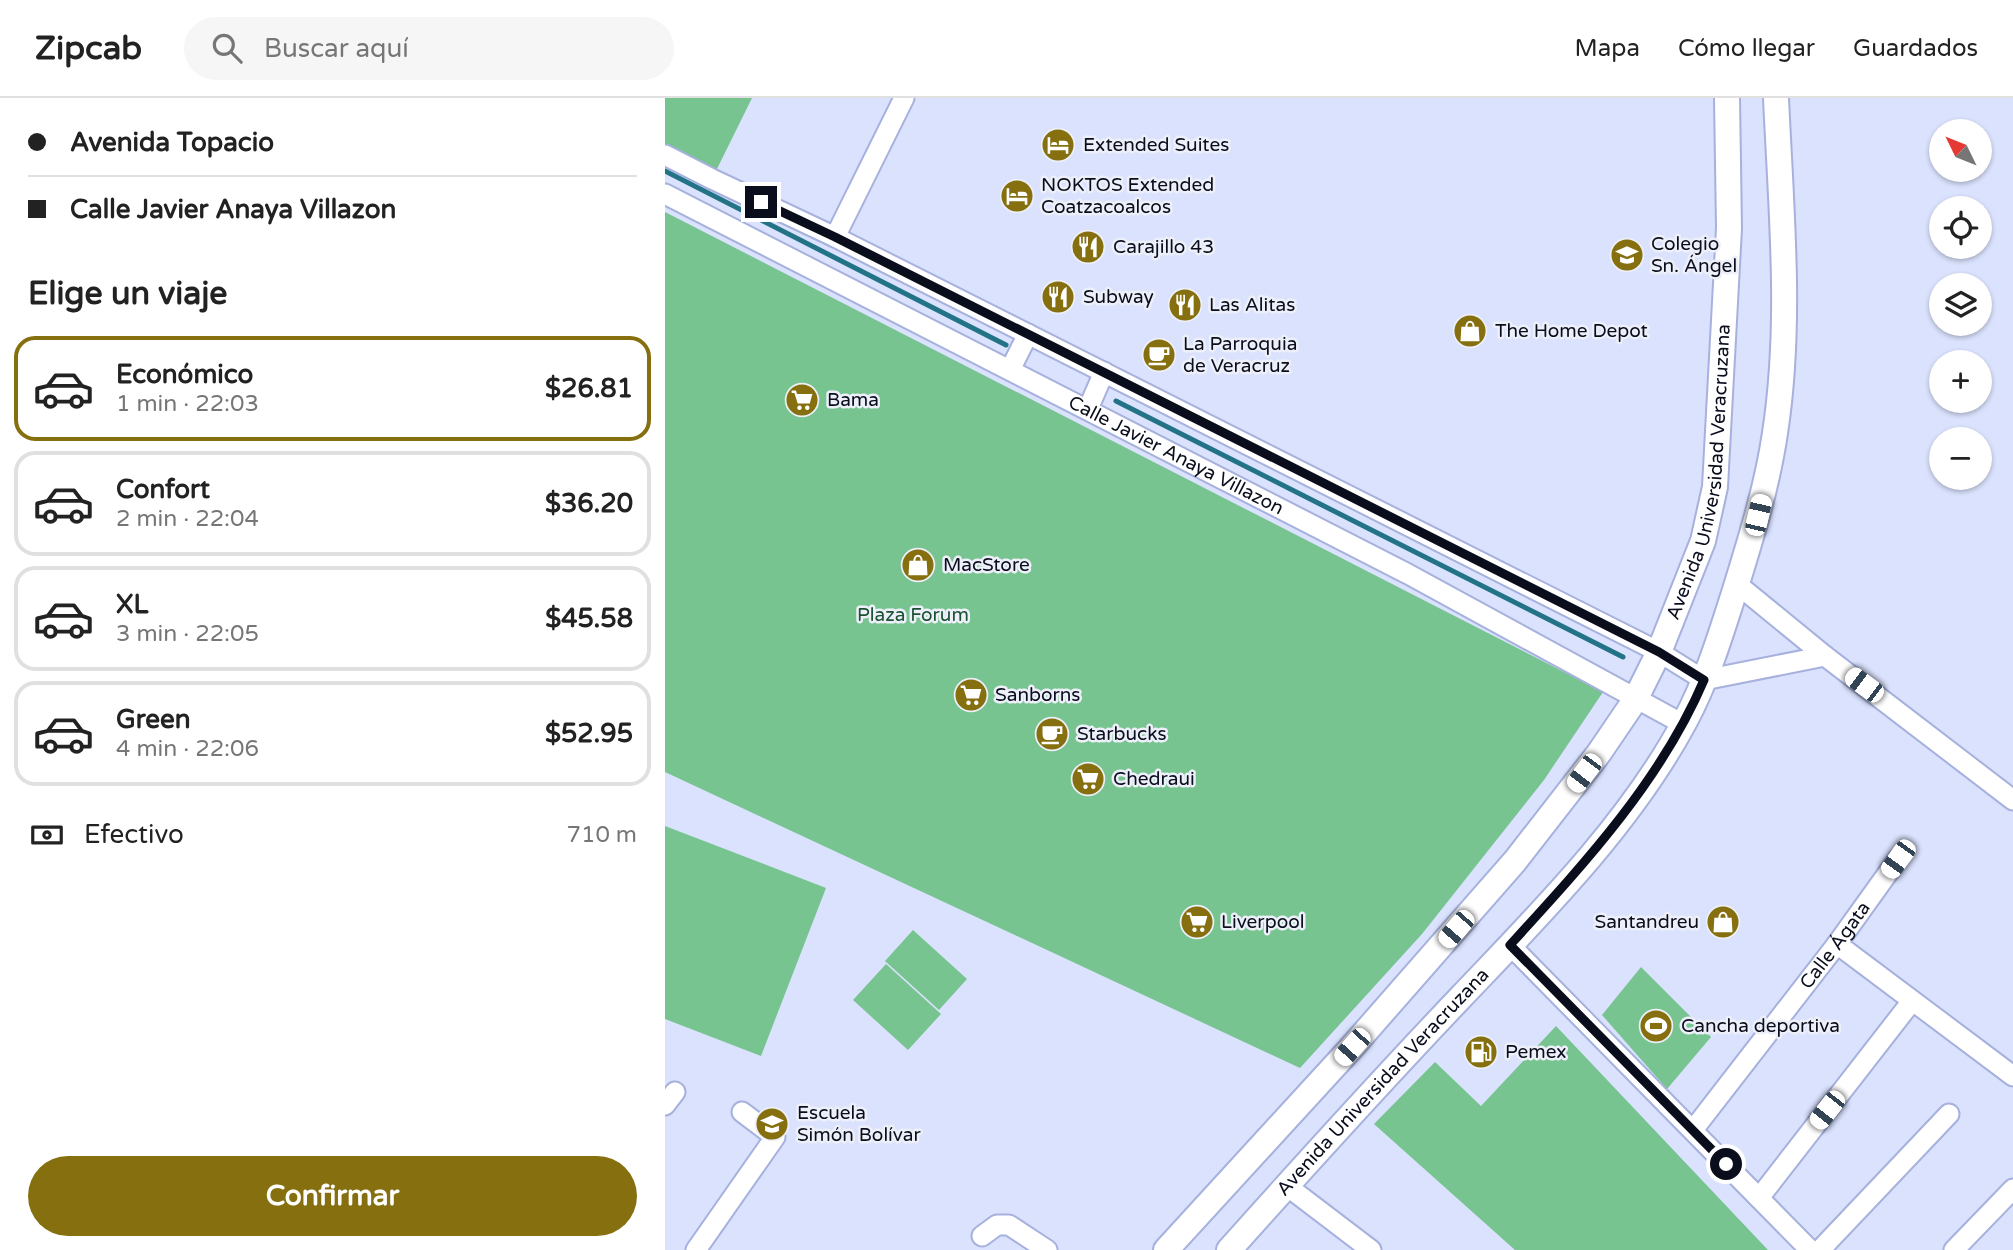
<!DOCTYPE html>
<html lang="es">
<head>
<meta charset="utf-8">
<style>
  :root { --surface:#fff; --page:#f6f6f6; --text:#222; --muted:#767676; --line:#e0e0e0; --accent:#866f0f }
  body { margin:0; font-family:"Varela Round",sans-serif; background:var(--page); color:var(--text); height:100vh; display:flex; flex-direction:column; font-size:26px; white-space:nowrap }
  * { box-sizing:border-box; margin:0 }
  p { font-size:23px; color:var(--muted) }
  .icon { flex:none; width:38px; height:38px; fill:none; stroke:currentColor; stroke-width:2; stroke-linecap:round; stroke-linejoin:round }
  .map { position:relative; flex:1; overflow:hidden }
  .details { display:flex; flex-direction:column; background:var(--surface); width:665px }
  .details>* { flex:none }
  .banner { display:grid; align-content:center; height:154px; padding:0 28px; background:var(--surface) }
  .needle { width:46px; rotate:313deg }
  .fabs { position:absolute; left:1264px; top:21px; display:grid; gap:14px }
  .fabs a { display:grid; place-items:center; width:63px; height:63px; border-radius:50%; background:var(--surface); box-shadow:0 2px 5px #0004; font-size:35px }
  .end { position:absolute; width:32px; height:32px; margin:-16px; border:9px solid #0a0d1c; background:#fff; box-shadow:0 0 0 4px #fff }
  .from { border-radius:50% }
  .car { position:absolute; width:21px; height:42px; margin:-21px -10px; border-radius:9px; box-shadow:0 0 5px 2px #0007; background:linear-gradient(#fff 24%,#345 0 40%,#fff 0 76%,#345 0 86%,#fff 0) }
  .banner b { display:flex; align-items:center; gap:24px; height:66px; font-size:26px }
  .banner b+b { border-top:2px solid var(--line) }
  .banner i { width:18px; height:18px; background:var(--text) }
  ul { padding:0; list-style:none }
  li { display:flex; align-items:center; gap:21px; height:105px; margin:0 14px 10px; padding:0 14px; border:4px solid var(--line); border-radius:21px }
  li div { flex:1 }
  li b { display:block; font-size:26px }
  li em { font-style:normal; font-weight:800 }
  li.on { border-color:var(--accent) }
  li>.icon { width:63px; height:63px; stroke-width:1.5 }
  h2 { padding:0 28px; font-size:32px; line-height:84px }
  .pay { display:flex; align-items:center; gap:18px; height:77px; padding:0 28px; font-size:26px }
  .pay p { margin-inline-start:auto }
  .action { display:flex; gap:14px; margin-top:auto; padding:14px 28px }
  .action a { flex:1; height:80px; border-radius:42px; background:var(--accent); color:#fff; font-size:28px; font-weight:800; line-height:80px; text-align:center }
  header { display:flex; align-items:center; gap:42px; box-sizing:border-box; height:98px; padding:0 35px; background:var(--surface); border-bottom:2px solid var(--line) }
  header strong { font-size:33px }
  nav { display:flex; gap:38px; margin-inline-start:auto; font-size:24px }
  .search { width:490px; height:63px; background:var(--page); display:flex; align-items:center; gap:18px; box-sizing:border-box; padding:0 24px; border-radius:38px; color:var(--muted); font-size:26px }
  main { display:flex; flex:1; min-height:0 }
  .map>svg:first-child { display:block }
  .green { fill:#77c490 }
  .lines { fill:none; stroke-linecap:round; stroke-linejoin:round }
  .stream { stroke:#237387; stroke-width:5 }
  .minor-casing { stroke:#a6b1dd; stroke-width:23 }
  .major-casing { stroke:#a6b1dd; stroke-width:28 }
  .minor { stroke:#fff; stroke-width:19 }
  .major { stroke:#fff; stroke-width:24 }
  .route { stroke:#0a0d1c; stroke-width:9 }
  .labels { text-anchor:middle; dominant-baseline:central; stroke-width:5; stroke-linejoin:round; paint-order:stroke }
  .poi-label { font-size:19px; fill:#0a0d1c; stroke:#edf0f9; text-anchor:start }
  .street-label { font-size:19px; fill:#0a0d1c; stroke:#edf0f9 }
  .park-label { font-size:19px; fill:#1b5130; stroke:#edf0f9 }
</style>
</head>
<body>
<header>
<strong>Zipcab</strong>
<div class="search"><svg class="icon" aria-label="search" viewBox="0 0 24 24"><circle cx="10" cy="10" r="6"/><path d="M15 15l6 6"/></svg>Buscar aquí</div>
<nav><a>Mapa</a><a>Cómo llegar</a><a>Guardados</a></nav>
</header>
<main>
<section class="details">
<div class="banner">
<b><i class="from"></i>Avenida Topacio</b>
<b><i></i>Calle Javier Anaya Villazon</b>
</div>
<h2>Elige un viaje</h2>
<ul>
<li class="on"><svg class="icon" aria-label="car" viewBox="0 0 24 24"><path d="M5 17H2v-5l4-1 3-4h7l3 4 3 1v5h-3M9 17h6M6 11h13"/><circle cx="7" cy="17" r="2"/><circle cx="17" cy="17" r="2"/></svg><div><b>Económico</b><p>1 min · 22:03</p></div><em>$26.81</em></li>
<li><svg class="icon" aria-label="car" viewBox="0 0 24 24"><path d="M5 17H2v-5l4-1 3-4h7l3 4 3 1v5h-3M9 17h6M6 11h13"/><circle cx="7" cy="17" r="2"/><circle cx="17" cy="17" r="2"/></svg><div><b>Confort</b><p>2 min · 22:04</p></div><em>$36.20</em></li>
<li><svg class="icon" aria-label="car" viewBox="0 0 24 24"><path d="M5 17H2v-5l4-1 3-4h7l3 4 3 1v5h-3M9 17h6M6 11h13"/><circle cx="7" cy="17" r="2"/><circle cx="17" cy="17" r="2"/></svg><div><b>XL</b><p>3 min · 22:05</p></div><em>$45.58</em></li>
<li><svg class="icon" aria-label="car" viewBox="0 0 24 24"><path d="M5 17H2v-5l4-1 3-4h7l3 4 3 1v5h-3M9 17h6M6 11h13"/><circle cx="7" cy="17" r="2"/><circle cx="17" cy="17" r="2"/></svg><div><b>Green</b><p>4 min · 22:06</p></div><em>$52.95</em></li>
</ul>
<div class="pay"><svg class="icon" aria-label="cash" viewBox="0 0 24 24"><path d="M3 7h18v10H3z"/><circle cx="12" cy="12" r="2"/></svg>Efectivo<p>710 m</p></div>
<div class="action"><a>Confirmar</a></div>
</section>
<div class="map">
<svg width="1348" height="1152" viewBox="0 0 1348 1152">
  <rect width="100%" height="100%" fill="#dae2fd"/>
  <path class="green" d="M0,0H87L47,81L0,57Z
    M0,114L938,594L879,682L757,836L635,970L0,674Z
    M0,728L161,790L96,958L0,921Z
    M248,832L302,881L274,912L220,863Z
    M221,866L276,916L243,952L188,902Z
    M976,869L1046,939L1002,991L937,917Z
    M891,928L1103,1152H850L709,1026L770,964L816,1008Z"/>
  <g class="lines">
    <path class="stream" d="M0,73L341,247
      M451,303L958,559"/>
    <defs>
      <g id="minor">
        <path d="M0,57L47,81L170,139L994,554L1039,582L1160,558"/>
        <path id="s1" d="M0,96L743,476L1018,626"/>
        <path d="M170,139L239,0"/>
        <path d="M345,272L363,236"/>
        <path d="M423,311L439,274"/>
        <path d="M1072,486L1160,558L1348,702"/>
        <path d="M1172,846L1348,978"/>
        <path d="M845,847L1145,1152"/>
        <path d="M0,1007L10,994"/>
        <path id="s2" d="M1028,1032L1172,846L1233,761"/>
        <path d="M622,1088L706,1152"/>
        <path d="M1094,1100L1247,903"/>
        <path d="M317,1138L332,1127H344L382,1152"/>
        <path d="M31,1152L110,1039L77,1014"/>
        <path d="M1155,1152L1284,1016"/>
        <path d="M1289,1152L1348,1091"/>
      </g>
      <g id="major">
        <path id="s3" d="M501,1152L687,949L850,763L934,655L970,602L994,554L1038,443L1050,389L1064,130L1062,0"/>
        <path id="s4" d="M564,1152C640,1067 717,982 796,899C875,816 965,726 1020,623C1042,582 1056,536 1070,492C1086,440 1102,389 1110,335C1127,224 1116,112 1111,0"/>
      </g>
    </defs>
    <use href="#minor" class="minor-casing"/>
    <use href="#major" class="major-casing"/>
    <use href="#minor" class="minor"/>
    <use href="#major" class="major"/>
  </g>
  <g class="lines">
    <path class="route" d="M96,104L170,139L994,554L1039,582C996,683 919,766 845,847L1061,1066"/>
  </g>
  <defs>
    <symbol id="hotel-disc" viewBox="-11 -11 22 22"><circle r="9.5" fill="#866f0f" stroke="#edf0f9"/><path d="M-6-4.5h1.5V1H6V5H4.5V3h-9V5H-6ZM-4 0a1.8 1.8 0 1 1 3.6 0ZM.5 0V-2.5h3Q6-2.5 6 0Z" fill="#fff"/></symbol>
    <symbol id="restaurant-disc" viewBox="-11 -11 22 22"><circle r="9.5" fill="#866f0f" stroke="#edf0f9"/><path d="M-5-6h1v4h1v-4h1v4h1v-4h1v5L-1.5 .5V6h-2V.5L-5-1ZM5-6V6H3V1.5H1.5Q1.5-4 5-6Z" fill="#fff"/></symbol>
    <symbol id="university-disc" viewBox="-11 -11 22 22"><circle r="9.5" fill="#866f0f" stroke="#edf0f9"/><path d="M0-5L7-2L0 1L-7-2ZM-4 1L0 2.5L4 1V4Q0 6-4 4Z" fill="#fff"/></symbol>
    <symbol id="shop-disc" viewBox="-11 -11 22 22"><circle r="9.5" fill="#866f0f" stroke="#edf0f9"/><path d="M-5-2.5h2.3a2.7 3.5 0 0 1 5.4 0H5L5.5 6h-11ZM-1.5-2.5h3a1.5 2.3 0 0 0-3 0Z" fill="#fff"/></symbol>
    <symbol id="cafe-disc" viewBox="-11 -11 22 22"><circle r="9.5" fill="#866f0f" stroke="#edf0f9"/><path d="M-5.5-4.5H6V0H3Q3 3.5 0 3.5H-2.5Q-5.5 3.5-5.5 0ZM3-3.2v2h1.7v-2ZM-6 4.5H4V6H-6Z" fill="#fff"/></symbol>
    <symbol id="supermarket-disc" viewBox="-11 -11 22 22"><circle r="9.5" fill="#866f0f" stroke="#edf0f9"/><path d="M-6-5.5h2.5l.6 2H6L4.5 2H-2.5L-4.4-4H-6ZM-1.5 3.2a1.3 1.3 0 1 0 .1 0ZM3 3.2a1.3 1.3 0 1 0 .1 0Z" fill="#fff"/></symbol>
    <symbol id="stadium-disc" viewBox="-11 -11 22 22"><circle r="9.5" fill="#866f0f" stroke="#edf0f9"/><path d="M0-5a6.5 5 0 1 0 0 10a6.5 5 0 1 0 0-10ZM-3.5-1.8h7v3.6h-7Z" fill="#fff"/></symbol>
    <symbol id="fuel-disc" viewBox="-11 -11 22 22"><circle r="9.5" fill="#866f0f" stroke="#edf0f9"/><path d="M-5.5-6h7V0h2V4h1.3V-2.5L3-4.5l.8-.8L6-3V5H2.5V1h-1V6h-7ZM-4.2-4.7v3.2H.2V-4.7Z" fill="#fff"/></symbol>
    <symbol id="school-disc" viewBox="-11 -11 22 22"><circle r="9.5" fill="#866f0f" stroke="#edf0f9"/><path d="M0-5L7-2L0 1L-7-2ZM-4 1L0 2.5L4 1V4Q0 6-4 4Z" fill="#fff"/></symbol>
  </defs>
  <g fill-rule="evenodd">
    <use href="#hotel-disc" x="374" y="28" width="38" height="38"/>
    <use href="#hotel-disc" x="333" y="79" width="38" height="38"/>
    <use href="#restaurant-disc" x="404" y="130" width="38" height="38"/>
    <use href="#university-disc" x="943" y="138" width="38" height="38"/>
    <use href="#restaurant-disc" x="374" y="180" width="38" height="38"/>
    <use href="#restaurant-disc" x="501" y="188" width="38" height="38"/>
    <use href="#shop-disc" x="786" y="214" width="38" height="38"/>
    <use href="#cafe-disc" x="475" y="238" width="38" height="38"/>
    <use href="#supermarket-disc" x="118" y="283" width="38" height="38"/>
    <use href="#shop-disc" x="234" y="448" width="38" height="38"/>
    <use href="#supermarket-disc" x="287" y="578" width="38" height="38"/>
    <use href="#cafe-disc" x="368" y="617" width="38" height="38"/>
    <use href="#supermarket-disc" x="404" y="662" width="38" height="38"/>
    <use href="#supermarket-disc" x="513" y="805" width="38" height="38"/>
    <use href="#shop-disc" x="1039" y="805" width="38" height="38"/>
    <use href="#stadium-disc" x="972" y="909" width="38" height="38"/>
    <use href="#fuel-disc" x="797" y="935" width="38" height="38"/>
    <use href="#school-disc" x="88" y="1007" width="38" height="38"/>
  </g>
  <g class="labels">
    <g class="poi-label">
      <text x="418" y="47">Extended Suites</text>
      <text x="376" y="87">NOKTOS Extended<tspan x="376" dy="22">Coatzacoalcos</tspan></text>
      <text x="986" y="146">Colegio<tspan x="986" dy="22">Sn. Ángel</tspan></text>
      <text x="448" y="149">Carajillo 43</text>
      <text x="418" y="199">Subway</text>
      <text x="544" y="207">Las Alitas</text>
      <text x="830" y="233">The Home Depot</text>
      <text x="518" y="246">La Parroquia<tspan x="518" dy="22">de Veracruz</tspan></text>
      <text x="162" y="302">Bama</text>
      <text x="278" y="467">MacStore</text>
      <text x="330" y="597">Sanborns</text>
      <text x="412" y="636">Starbucks</text>
      <text x="448" y="681">Chedraui</text>
      <text x="556" y="824">Liverpool</text>
      <text x="1034" y="824" text-anchor="end">Santandreu</text>
      <text x="1016" y="928">Cancha deportiva</text>
      <text x="840" y="954">Pemex</text>
      <text x="132" y="1015">Escuela<tspan x="132" dy="22">Simón Bolívar</tspan></text>
    </g>
    <g class="street-label">
      <text stroke="none"><textPath href="#s1" startOffset="574">Calle Javier Anaya Villazon</textPath></text>
      <text stroke="none"><textPath href="#s3" startOffset="964">Avenida Universidad Veracruzana</textPath></text>
      <text stroke="none"><textPath href="#s2" startOffset="233">Calle Ágata</textPath></text>
      <text stroke="none"><textPath href="#s4" startOffset="228">Avenida Universidad Veracruzana</textPath></text>
    </g>
    <g class="park-label">
      <text x="248" y="517">Plaza Forum</text>
    </g>
  </g>
</svg>
<div class="fabs">
<a><svg class="needle" viewBox="-14 -14 28 28"><path d="M0-13l5 13h-10z" fill="#e53935"/><path d="M0 13l5-13h-10z" fill="#767676"/></svg></a>
<a><svg class="icon" aria-label="locate" viewBox="0 0 24 24"><circle cx="12" cy="12" r="6"/><path d="M12 2v4M12 18v4M2 12h4M18 12h4"/></svg></a>
<a><svg class="icon" aria-label="layers" viewBox="0 0 24 24"><path d="M12 4l9 5-9 5-9-5zM3 14l9 5 9-5"/></svg></a>
<a>+</a>
<a>−</a>
</div>
<i class="end from" style="left:1061px;top:1066px"></i>
<i class="end" style="left:96px;top:104px"></i>
<i class="car" style="left:1093px;top:417px;rotate:13deg"></i>
<i class="car" style="left:1199px;top:587px;rotate:307deg"></i>
<i class="car" style="left:919px;top:675px;rotate:217deg"></i>
<i class="car" style="left:1233px;top:761px;rotate:216deg"></i>
<i class="car" style="left:791px;top:831px;rotate:221deg"></i>
<i class="car" style="left:687px;top:949px;rotate:222deg"></i>
<i class="car" style="left:1162px;top:1012px;rotate:218deg"></i>
</div>
</main>
</body>
</html>
